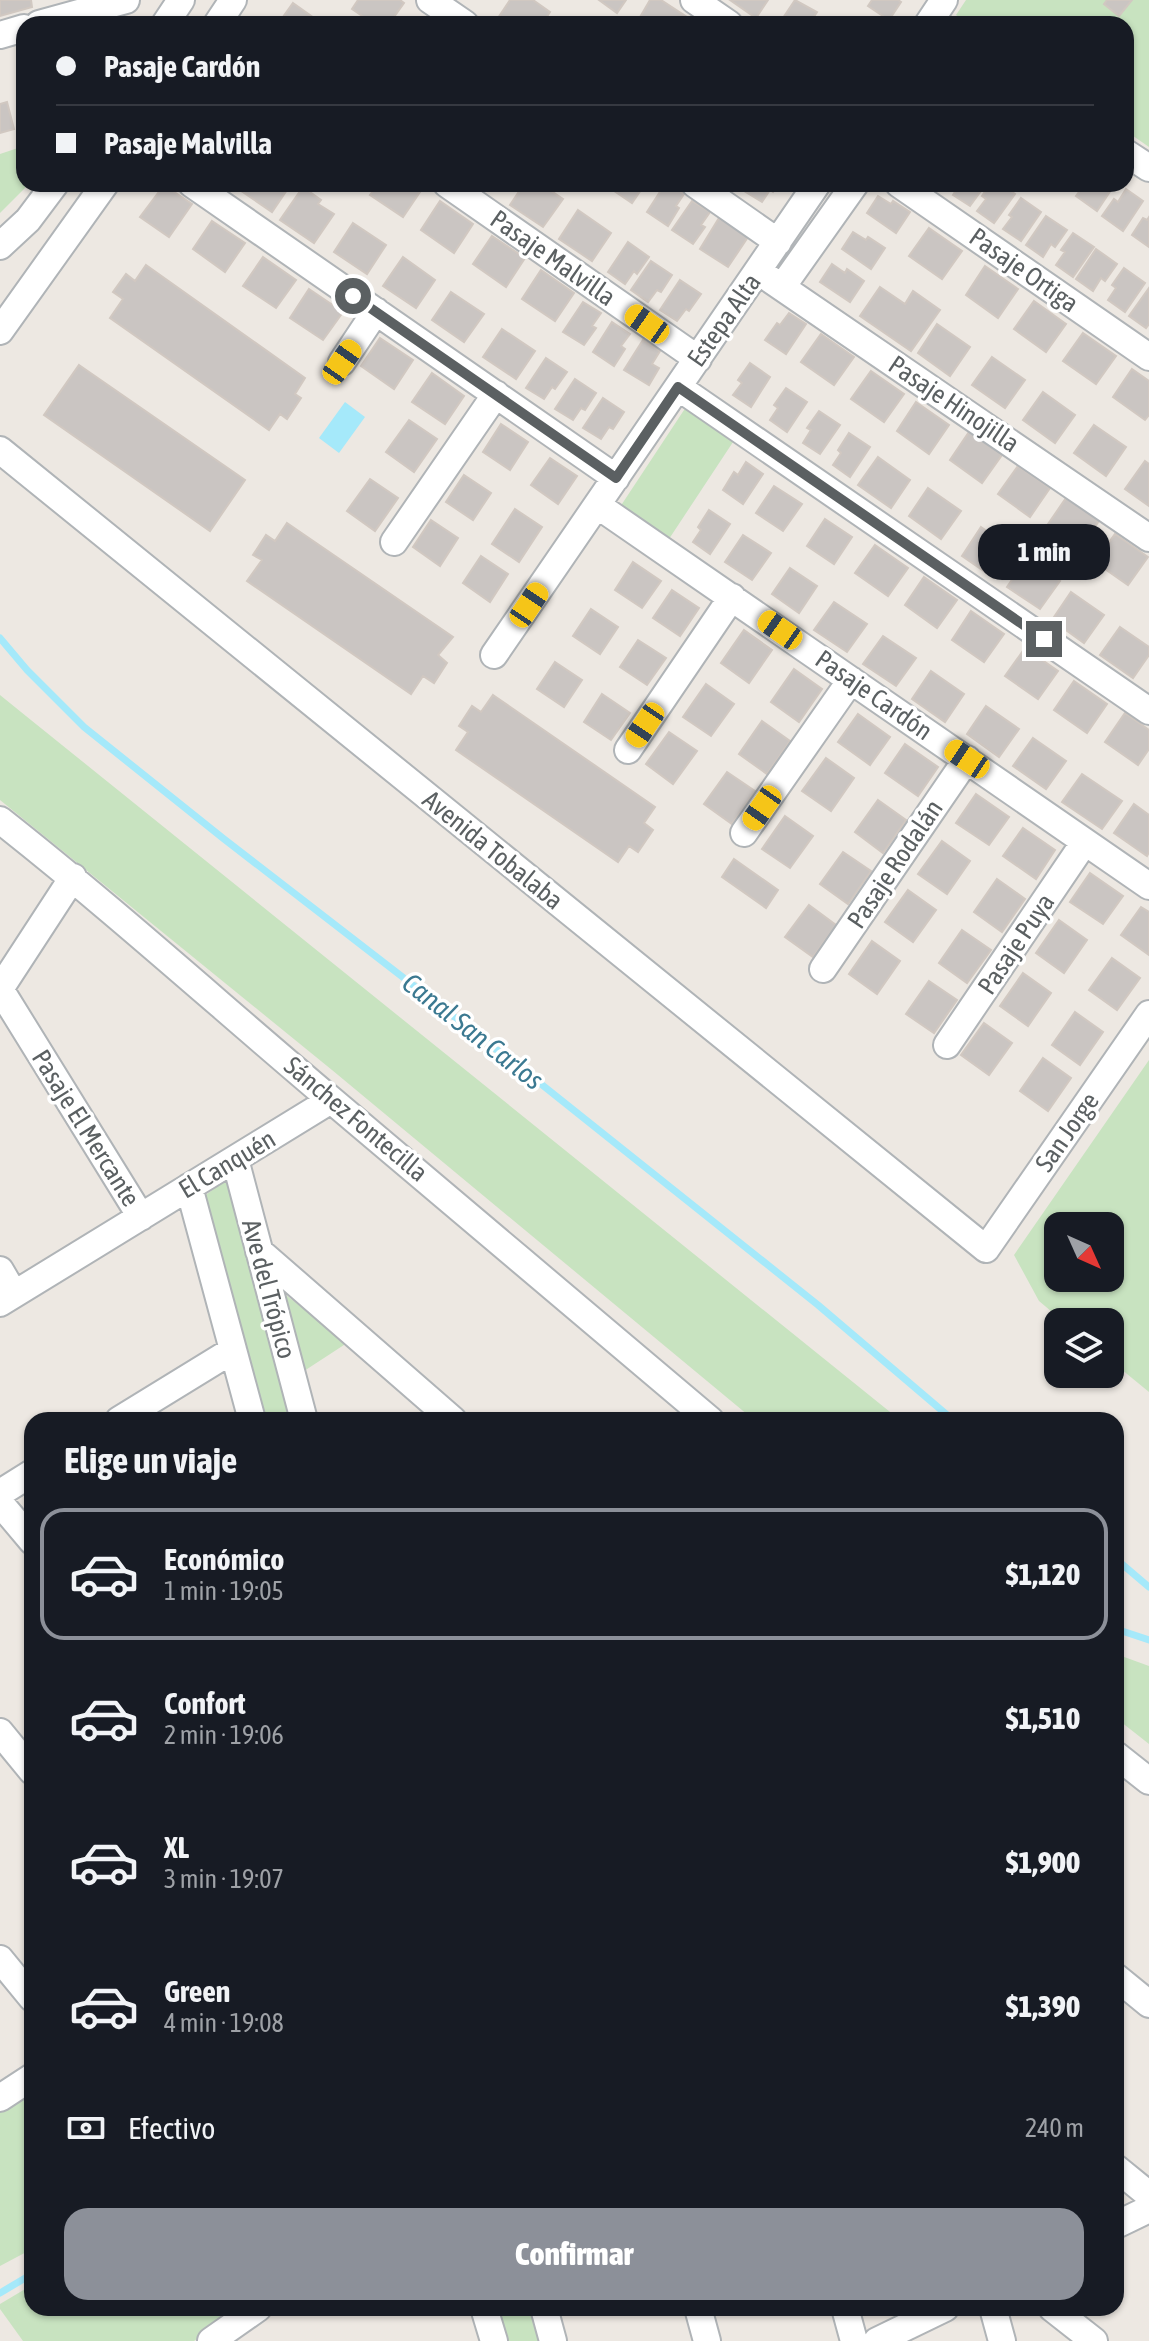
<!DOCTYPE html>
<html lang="es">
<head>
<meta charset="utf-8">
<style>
  :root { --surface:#171b24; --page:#242831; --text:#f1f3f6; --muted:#9ea1a6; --line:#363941; --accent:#8c9099 }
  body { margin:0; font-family:"Asap Condensed",sans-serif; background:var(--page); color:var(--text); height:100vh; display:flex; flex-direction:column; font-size:30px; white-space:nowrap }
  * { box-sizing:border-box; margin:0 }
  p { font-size:26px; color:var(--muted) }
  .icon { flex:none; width:44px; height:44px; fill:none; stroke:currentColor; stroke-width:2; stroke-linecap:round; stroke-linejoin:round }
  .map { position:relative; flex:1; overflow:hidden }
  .drawer { position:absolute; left:24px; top:1412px; width:1100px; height:904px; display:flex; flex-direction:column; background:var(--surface); border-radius:24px; box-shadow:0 2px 6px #0004 }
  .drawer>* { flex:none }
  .banner { position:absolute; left:16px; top:16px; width:1118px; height:176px; border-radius:24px; box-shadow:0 2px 6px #0004; display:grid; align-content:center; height:176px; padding:0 40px; background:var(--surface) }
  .needle { width:52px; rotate:135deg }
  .buttons { position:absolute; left:1044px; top:1212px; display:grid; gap:16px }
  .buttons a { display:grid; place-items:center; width:80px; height:80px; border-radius:16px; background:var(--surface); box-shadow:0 2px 6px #0004; font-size:40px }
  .end { position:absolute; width:36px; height:36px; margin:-18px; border:10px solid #5b6062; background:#fff; box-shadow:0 0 0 4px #fff }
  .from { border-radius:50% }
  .bubble { position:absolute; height:56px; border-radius:24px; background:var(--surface); box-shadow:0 2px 6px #0004; font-size:26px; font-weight:800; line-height:56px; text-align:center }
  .car { position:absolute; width:24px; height:48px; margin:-24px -12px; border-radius:10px; box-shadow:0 0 6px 2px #0007; background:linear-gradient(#f5c518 24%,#345 0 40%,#f5c518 0 76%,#345 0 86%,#f5c518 0) }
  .banner b { display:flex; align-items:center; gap:28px; height:76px; font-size:30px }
  .banner b+b { border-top:2px solid var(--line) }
  .banner i { width:20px; height:20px; background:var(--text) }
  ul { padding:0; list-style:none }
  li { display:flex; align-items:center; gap:24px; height:132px; margin:0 16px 12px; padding:0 24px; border:4px solid transparent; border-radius:24px }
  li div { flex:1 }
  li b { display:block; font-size:30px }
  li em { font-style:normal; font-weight:800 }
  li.selected { border-color:var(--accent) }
  li>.icon { width:72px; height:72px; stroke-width:1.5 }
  h2 { padding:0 40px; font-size:36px; line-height:96px }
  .pay { display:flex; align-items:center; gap:20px; height:88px; padding:0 40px; font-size:30px }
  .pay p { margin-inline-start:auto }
  .action { display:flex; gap:16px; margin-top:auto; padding:16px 40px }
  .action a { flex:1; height:92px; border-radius:24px; background:var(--accent); color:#fff; font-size:32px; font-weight:800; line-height:92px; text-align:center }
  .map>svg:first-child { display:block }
  .green { fill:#c8e3c0; fill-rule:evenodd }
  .water { fill:#a5e9fa }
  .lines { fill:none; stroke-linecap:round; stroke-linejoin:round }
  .stream { stroke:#a5e9fa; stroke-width:7 }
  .building { fill:#cac5c2; stroke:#d1c8c1; stroke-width:2 }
  .minor-casing { stroke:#b0b4b7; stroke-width:30 }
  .minor { stroke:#fff; stroke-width:26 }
  .route { stroke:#5b6062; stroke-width:10 }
  .labels { text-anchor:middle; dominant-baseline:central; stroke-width:7; stroke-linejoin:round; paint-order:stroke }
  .street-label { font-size:26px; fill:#5b6062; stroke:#fff }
  .water-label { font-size:28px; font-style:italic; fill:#3b7991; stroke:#fff }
</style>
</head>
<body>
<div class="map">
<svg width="1149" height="2341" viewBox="0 0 1149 2341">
  <rect width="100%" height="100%" fill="#ede8e2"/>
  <path class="green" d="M966,0H1149V147L1126,131V24H969L956,15Z
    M24,146V184H29L0,213V154Z
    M686,407L735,439L669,539L620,507Z
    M0,695L21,712L900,1420H754L332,1070L0,800Z
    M1149,1060V1392L1110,1360V1322H1064L1039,1301L1014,1255ZM1058,1226H1110V1278H1058Z
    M226,1180L293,1420H265L203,1197Z
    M272,1284L347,1343L301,1373Z
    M1116,1654L1149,1666V1744L1116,1718Z
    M32,2090V2249L0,2266V2110Z
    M32,2285V2308H240L194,2341H23L0,2309V2304Z
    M490,2308H532L541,2341H499Z"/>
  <path class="water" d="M345,402L365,417L339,453L319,438Z"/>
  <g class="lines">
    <path class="stream" d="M0,638L27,670L84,727L224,839L541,1084L818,1305L953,1420
      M1116,1559L1149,1587
      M1116,1629L1149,1640
      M0,2293L32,2274"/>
  </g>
  <path class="building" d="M0,0H31L32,7L0,16Z
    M358,0H400L404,3L389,24H374L352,9Z
    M510,0H533L550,12L542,24H507L498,18Z
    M599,0H626L617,13Z
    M650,0H661L687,17L682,24H636Z
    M730,0H768L756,18Z
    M795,0L817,12L809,24H779Z
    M872,0H898L901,2L889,20L868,6Z
    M1107,0H1132L1119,16L1104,4Z
    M293,3L321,23L320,24H278Z
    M7,102L14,129L0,133V104Z
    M231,184H291L272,212Z
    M378,184H415L422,189L403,217L370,195Z
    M524,184H541L563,199L543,227L510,205Z
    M604,184H645L632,203Z
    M665,184H670L684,194L676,206L679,208L668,226L647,212Z
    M748,184H779L773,192L770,190L762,202L744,191Z
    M960,184H986L970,206L953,195Z
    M990,184H1001L1015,194L994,223L977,211L986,199L982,196Z
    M1085,184H1115L1097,211L1076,196Z
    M164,185L192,204L169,237L140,217Z
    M303,187L321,200L318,204L334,214L314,243L280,220Z
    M1126,189L1143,201L1123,231L1102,216L1114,199L1118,202Z
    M878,196L891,204L893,201L910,212L896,233L867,213Z
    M1021,198L1041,212L1021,241L1003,229L1012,217L1009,215Z
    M440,201L473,224L454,253L421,230Z
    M692,201L710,212L701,225L705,227L693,244L672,230Z
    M578,210L611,233L592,261L559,239Z
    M1046,216L1067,230L1055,247L1051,244L1043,257L1026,245Z
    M1149,217V247L1132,235L1143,218L1147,220Z
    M719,218L748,237L728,267L700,249Z
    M212,221L245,243L225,272L193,249Z
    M353,223L386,245L367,274L334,252Z
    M929,228L962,251L942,279L909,256Z
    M853,232L866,240L868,237L885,248L871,269L842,249Z
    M1073,233L1094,247L1073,277L1056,265L1065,252L1061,250Z
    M492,236L525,258L506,287L473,264Z
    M628,242L649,257L637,274L634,271L625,284L608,272Z
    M1096,249L1117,264L1105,281L1101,278L1093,291L1076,279Z
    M263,257L296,280L276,308L243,286Z
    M403,257L435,280L416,308L383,286Z
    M651,261L672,275L661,292L657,290L648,302L631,290Z
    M832,264L845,273L847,269L864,281L850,302L820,282Z
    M146,265L305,378L295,394L301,398L287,419L280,414L269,430L110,318L123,299L113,292L126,274L135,281Z
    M985,266L1018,289L998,318L966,295Z
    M1124,268L1145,283L1125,312L1108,300L1116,288L1112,285Z
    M541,270L574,293L555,321L522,299Z
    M680,280L701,294L689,311L686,309L677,321L660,310Z
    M880,287L905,304L913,291L940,310L911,351L860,316Z
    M1149,288V324L1146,328L1129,316Z
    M309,289L343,312L323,340L290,318Z
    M451,292L484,314L464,342L432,320Z
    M1034,301L1066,324L1046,352L1014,329Z
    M583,302L601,313L592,326L596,328L584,345L563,332Z
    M789,313L806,324L786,354L765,340L777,323L780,325Z
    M612,322L630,334L621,346L625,349L614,366L593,352Z
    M937,324L970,347L950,376L918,353Z
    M502,329L535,351L516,379L483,357Z
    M1083,333L1116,356L1096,384L1063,361Z
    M821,334L854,357L834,385L801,362Z
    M380,338L413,360L394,389L361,366Z
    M643,340L660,351L652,364L659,368L649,385L624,370Z
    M992,357L1025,380L1005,408L972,385Z
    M546,358L567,372L555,389L552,387L544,399L526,388Z
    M750,363L770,377L751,407L733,395L742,383L738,380Z
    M79,365L245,480L210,531L44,415Z
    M1132,369L1149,381V415L1145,420L1113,397Z
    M871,371L904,394L884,422L851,399Z
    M432,373L464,396L445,424L412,402Z
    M575,379L596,393L585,410L581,408L573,420L555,409Z
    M786,388L807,402L787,432L770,420L778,408L774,405Z
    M1043,392L1075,415L1055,443L1023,420Z
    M603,398L624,412L613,429L609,427L601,439L583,428Z
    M916,402L949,425L929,454L897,431Z
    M819,411L840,425L820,454L803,443L811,430L807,428Z
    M409,420L437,439L414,472L386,452Z
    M501,424L528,442L510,470L483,452Z
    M1094,425L1126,447L1106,476L1074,453Z
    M969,432L1002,455L982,483L950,460Z
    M849,433L870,447L850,477L833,465L841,453L838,450Z
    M878,457L910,480L891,508L858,485Z
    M550,458L577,476L558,504L531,485Z
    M1145,461L1149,464V506L1125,489Z
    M746,462L763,474L743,504L723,490L734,472L738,475Z
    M1018,466L1050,488L1030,517L998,494Z
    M464,475L491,493L473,520L446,502Z
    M370,479L398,498L375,531L347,511Z
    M774,486L802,504L783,531L756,513Z
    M928,488L961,511L941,539L909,516Z
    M1066,498L1099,521L1079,549L1046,527Z
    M515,509L542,527L519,562L492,544Z
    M709,510L730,524L710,554L693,542L701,530L698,527Z
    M825,519L852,537L834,564L807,546Z
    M431,520L458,538L440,566L413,547Z
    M287,523L453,637L438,655L447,663L434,683L423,676L411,694L247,581L262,560L253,555L266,535L275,541Z
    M981,527L1014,550L994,578L962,556Z
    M1115,534L1148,557L1128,585L1095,562Z
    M743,535L771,553L752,580L725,562Z
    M875,545L908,568L888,596L855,573Z
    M481,556L508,574L490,602L463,583Z
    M1027,558L1060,581L1040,609L1007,587Z
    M633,562L661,581L642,608L615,590Z
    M790,568L817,586L799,613L772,594Z
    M924,577L957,600L937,628L905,605Z
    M672,590L699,608L680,636L653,618Z
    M1071,592L1104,615L1084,643L1052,620Z
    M834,602L867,624L847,652L814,630Z
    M591,609L618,627L600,654L573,636Z
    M971,611L1004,634L984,662L952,640Z
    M1120,627L1149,647V655L1133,678L1100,655Z
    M744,630L772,650L749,683L721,663Z
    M883,636L916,658L896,686L863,664Z
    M638,640L666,658L647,685L620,667Z
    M1025,648L1058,671L1038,699L1005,676Z
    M555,662L582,680L564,707L537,689Z
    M794,669L822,689L799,722L771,702Z
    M931,671L964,694L945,722L912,699Z
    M1074,681L1107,704L1087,733L1054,710Z
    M706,684L734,704L711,736L683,717Z
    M602,694L630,713L611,740L584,722Z
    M493,695L655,807L644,823L653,830L638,852L629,846L618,862L456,750L468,732L459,726L472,706L481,712Z
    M986,706L1019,729L999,757L967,734Z
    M1125,713L1149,730V749L1138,765L1105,742Z
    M858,714L890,737L870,765L838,742Z
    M762,721L790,741L767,774L739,754Z
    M669,732L697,751L673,784L646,764Z
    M1033,738L1066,761L1046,789L1013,766Z
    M905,744L938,767L918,796L885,773Z
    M826,758L854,778L831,811L802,791Z
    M727,772L755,791L732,824L704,804Z
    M1082,774L1122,801L1102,829L1062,802Z
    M976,794L1009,817L989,845L956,823Z
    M878,800L906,820L883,853L855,832Z
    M1134,804L1149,815V852L1147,856L1114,833Z
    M785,816L813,836L790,868L762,849Z
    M1023,828L1055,850L1036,879L1003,856Z
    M942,841L970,861L947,894L918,874Z
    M843,852L871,871L848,904L820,884Z
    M734,859L778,890L766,908L722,877Z
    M1090,873L1123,896L1103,924L1070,902Z
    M997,879L1025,899L1002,932L974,912Z
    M908,890L936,910L913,942L885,922Z
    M809,905L836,925L813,957L785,937Z
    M1141,907L1149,912V955L1121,935Z
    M1059,920L1087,940L1064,973L1036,953Z
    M962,930L991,950L967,983L939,963Z
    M872,941L900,961L877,994L849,974Z
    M1112,958L1140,978L1117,1010L1089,990Z
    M1023,973L1051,993L1028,1026L1000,1006Z
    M929,981L957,1000L934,1033L906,1014Z
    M1075,1012L1103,1032L1080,1065L1052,1045Z
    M984,1023L1012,1043L989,1075L961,1055Z
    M1043,1058L1071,1078L1048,1111L1020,1091Z"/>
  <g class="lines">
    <defs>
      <path id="minor" d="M430,0L465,24
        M694,0L729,24
        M39,24L126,0
        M165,24L181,0
        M217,24L233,0
        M928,24L944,0
        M0,35L24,28
        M1126,153L1149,168
        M192,184L616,478
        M447,184L698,359
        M695,184L778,242
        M899,184L1149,357
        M0,246L28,220L55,184
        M758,271L1149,538
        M782,287L855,184
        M0,331L105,184
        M342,362L376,311
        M678,387L1149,711
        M0,450L986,1249L1149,1014
        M597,505L1149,886
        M394,542L496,394
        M494,655L817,184
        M628,750L732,597
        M0,820C113,909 219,1005 329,1098C456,1206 583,1312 710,1420
        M744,833L851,680
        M73,877L0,989L141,1217
        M823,969L967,759
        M947,1045L1084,843
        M235,1159L304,1420
        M189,1187L252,1420
        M259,1251L453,1420
        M0,1270L14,1294
        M0,1303L331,1100
        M119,1420L233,1350
        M0,1493L32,1473
        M0,1503L32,1541
        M0,1732L32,1771
        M1116,1755L1149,1781
        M0,1959L32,1998
        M1116,1977L1149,2004
        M0,2098L32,2077
        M1116,2168L1149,2195
        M1116,2225L1149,2209
        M484,2308L494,2341
        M544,2308L553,2341
        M698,2308L707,2341
        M845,2308L854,2341
        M993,2308L1002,2341
        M1052,2308L1094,2341
        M211,2341L258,2308
        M877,2341L945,2308"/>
    </defs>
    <use href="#minor" class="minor-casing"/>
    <use href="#minor" class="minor"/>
  </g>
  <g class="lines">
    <path class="route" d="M353,296L616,478L678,387L1044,639"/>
  </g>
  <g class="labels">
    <g class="street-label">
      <text transform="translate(553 258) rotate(35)">Pasaje Malvilla</text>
      <text transform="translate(1024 270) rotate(35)">Pasaje Ortiga</text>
      <text transform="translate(724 320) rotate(-55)">Estepa Alta</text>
      <text transform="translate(954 404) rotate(34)">Pasaje Hinojilla</text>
      <text transform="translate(874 695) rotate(35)">Pasaje Cardón</text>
      <text transform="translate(493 850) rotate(39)">Avenida Tobalaba</text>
      <text transform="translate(895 864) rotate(-56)">Pasaje Rodalán</text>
      <text transform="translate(1016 944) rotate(-56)">Pasaje Puya</text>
      <text transform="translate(356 1119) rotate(40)">Sánchez Fontecilla</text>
      <text transform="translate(86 1128) rotate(58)">Pasaje El Mercante</text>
      <text transform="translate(1067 1132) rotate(-55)">San Jorge</text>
      <text transform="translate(227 1164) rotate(-31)">El Canquén</text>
      <text transform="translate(269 1289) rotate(75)">Ave del Trópico</text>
    </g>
    <g class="water-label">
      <text transform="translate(473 1031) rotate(38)">Canal San Carlos</text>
    </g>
  </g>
</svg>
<div class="buttons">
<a><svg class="needle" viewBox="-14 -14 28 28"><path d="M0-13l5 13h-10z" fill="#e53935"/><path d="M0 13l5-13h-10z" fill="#9ea1a6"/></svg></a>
<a><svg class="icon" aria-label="layers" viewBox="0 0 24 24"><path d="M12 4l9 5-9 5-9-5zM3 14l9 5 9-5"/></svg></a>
</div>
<i class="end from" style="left:353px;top:296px"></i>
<i class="end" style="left:1044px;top:639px"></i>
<div class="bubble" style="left:978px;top:524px;width:132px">1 min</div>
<i class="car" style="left:647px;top:324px;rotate:305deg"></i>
<i class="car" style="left:342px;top:362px;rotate:35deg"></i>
<i class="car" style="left:529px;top:605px;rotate:34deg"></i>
<i class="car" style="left:780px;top:630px;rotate:305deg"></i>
<i class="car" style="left:645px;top:725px;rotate:214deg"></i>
<i class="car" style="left:967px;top:759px;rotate:304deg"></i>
<i class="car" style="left:762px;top:808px;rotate:215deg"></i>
<div class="banner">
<b><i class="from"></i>Pasaje Cardón</b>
<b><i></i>Pasaje Malvilla</b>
</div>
<section class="drawer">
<h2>Elige un viaje</h2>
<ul>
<li class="selected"><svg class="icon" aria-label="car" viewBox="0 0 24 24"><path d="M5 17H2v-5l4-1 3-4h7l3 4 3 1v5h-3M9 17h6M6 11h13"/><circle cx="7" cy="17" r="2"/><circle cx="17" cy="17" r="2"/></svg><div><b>Económico</b><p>1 min · 19:05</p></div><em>$1,120</em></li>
<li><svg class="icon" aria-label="car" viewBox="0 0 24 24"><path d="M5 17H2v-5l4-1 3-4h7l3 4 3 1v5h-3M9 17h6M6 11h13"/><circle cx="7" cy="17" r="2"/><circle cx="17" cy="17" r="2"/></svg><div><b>Confort</b><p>2 min · 19:06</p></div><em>$1,510</em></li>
<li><svg class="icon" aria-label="car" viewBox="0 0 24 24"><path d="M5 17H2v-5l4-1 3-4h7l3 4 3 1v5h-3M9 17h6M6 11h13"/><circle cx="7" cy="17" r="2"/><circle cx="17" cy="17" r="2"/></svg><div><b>XL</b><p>3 min · 19:07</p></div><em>$1,900</em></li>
<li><svg class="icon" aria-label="car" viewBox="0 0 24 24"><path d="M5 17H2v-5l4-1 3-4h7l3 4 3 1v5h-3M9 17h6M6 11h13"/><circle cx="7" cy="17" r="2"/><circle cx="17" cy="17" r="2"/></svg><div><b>Green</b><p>4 min · 19:08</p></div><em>$1,390</em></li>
</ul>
<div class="pay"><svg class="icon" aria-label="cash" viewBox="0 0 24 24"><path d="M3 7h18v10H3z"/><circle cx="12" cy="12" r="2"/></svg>Efectivo<p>240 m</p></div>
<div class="action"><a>Confirmar</a></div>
</section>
</div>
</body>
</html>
